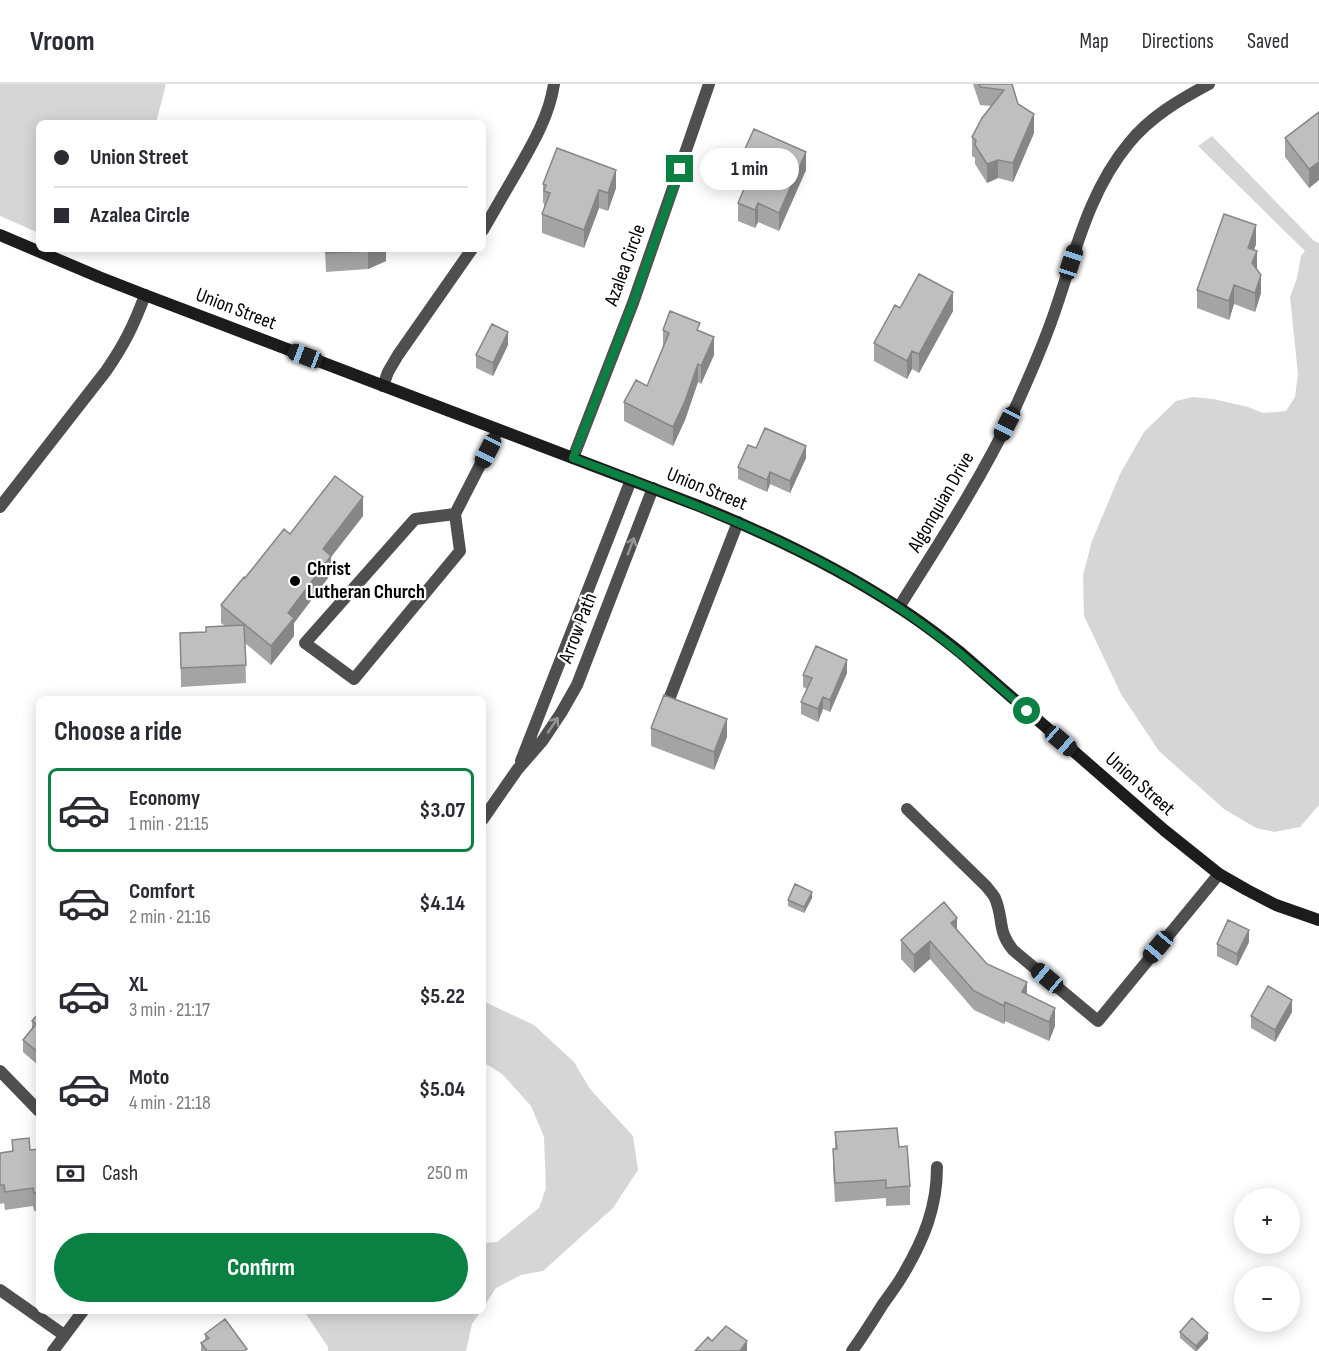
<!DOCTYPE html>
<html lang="en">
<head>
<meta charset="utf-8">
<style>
  :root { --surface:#fff; --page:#f7f7f7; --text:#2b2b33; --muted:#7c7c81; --line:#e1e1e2; --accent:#0b8043 }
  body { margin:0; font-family:"Sofia Sans Condensed",sans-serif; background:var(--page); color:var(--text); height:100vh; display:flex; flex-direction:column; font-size:22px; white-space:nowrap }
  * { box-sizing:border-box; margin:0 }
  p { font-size:20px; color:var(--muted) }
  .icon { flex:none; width:33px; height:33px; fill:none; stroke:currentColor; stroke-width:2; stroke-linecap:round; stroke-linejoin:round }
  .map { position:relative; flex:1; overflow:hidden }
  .side { position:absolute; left:36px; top:612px; width:450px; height:618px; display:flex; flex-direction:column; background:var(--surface); border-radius:9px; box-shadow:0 3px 15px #0003 }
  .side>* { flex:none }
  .hud { position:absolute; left:36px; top:36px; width:450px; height:132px; border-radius:9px; box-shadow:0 3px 15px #0003; display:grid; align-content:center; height:132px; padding:0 18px; background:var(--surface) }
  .fabs { position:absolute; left:1234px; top:1104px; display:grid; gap:12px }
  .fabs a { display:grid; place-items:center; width:66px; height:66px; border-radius:50%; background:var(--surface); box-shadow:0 3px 15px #0003; font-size:30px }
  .end { position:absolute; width:27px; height:27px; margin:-14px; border:8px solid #0b8043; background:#fff; box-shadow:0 0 0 3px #fff }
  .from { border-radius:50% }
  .bubble { position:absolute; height:42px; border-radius:21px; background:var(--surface); box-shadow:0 3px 15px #0003; font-size:20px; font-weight:700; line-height:42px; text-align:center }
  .car { position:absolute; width:18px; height:36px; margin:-18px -9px; border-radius:8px; box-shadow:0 0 4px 2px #0007; background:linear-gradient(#222 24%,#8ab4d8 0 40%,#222 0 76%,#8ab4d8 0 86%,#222 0) }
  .hud b { display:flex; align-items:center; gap:21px; height:57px; font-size:22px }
  .hud b+b { border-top:2px solid var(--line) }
  .hud i { width:15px; height:15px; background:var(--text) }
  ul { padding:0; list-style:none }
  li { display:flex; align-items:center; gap:18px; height:84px; margin:0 12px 9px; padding:0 6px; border:3px solid transparent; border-radius:9px }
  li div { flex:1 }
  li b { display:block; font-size:22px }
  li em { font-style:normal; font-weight:700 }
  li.current { border-color:var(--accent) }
  li>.icon { width:54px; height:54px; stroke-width:1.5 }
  h2 { padding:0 18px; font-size:27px; line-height:72px }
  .pay { display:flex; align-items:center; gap:15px; height:66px; padding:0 18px; font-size:22px }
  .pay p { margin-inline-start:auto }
  .action { display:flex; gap:12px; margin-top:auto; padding:12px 18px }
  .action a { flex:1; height:69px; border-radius:36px; background:var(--accent); color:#fff; font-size:24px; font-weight:700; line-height:69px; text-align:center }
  header { display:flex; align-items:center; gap:36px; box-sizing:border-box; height:84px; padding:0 30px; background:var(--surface); border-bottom:2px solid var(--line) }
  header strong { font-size:28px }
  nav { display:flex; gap:33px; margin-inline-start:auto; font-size:21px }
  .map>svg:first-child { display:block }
  .green { fill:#d6d6d6 }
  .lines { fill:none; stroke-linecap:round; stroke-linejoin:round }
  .lane { stroke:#4f4f4f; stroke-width:12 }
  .street { stroke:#4f4f4f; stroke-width:12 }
  .secondary { stroke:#1c1c1c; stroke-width:12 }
  .wall { fill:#a4a4a4 }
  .shaded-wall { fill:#868686 }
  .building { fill:#bfbfbf; stroke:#868686; stroke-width:1.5 }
  .oneway { stroke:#959595 }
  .route { stroke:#0b8043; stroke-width:8 }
  .poi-dot { fill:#000; stroke:#fff; stroke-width:2 }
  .labels { text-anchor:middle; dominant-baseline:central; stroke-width:4.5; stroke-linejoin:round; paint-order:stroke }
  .street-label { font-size:20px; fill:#000; stroke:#fff }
  .poi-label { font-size:20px; font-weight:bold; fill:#000; stroke:#fff; text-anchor:start }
</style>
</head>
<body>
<header>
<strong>Vroom</strong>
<nav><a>Map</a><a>Directions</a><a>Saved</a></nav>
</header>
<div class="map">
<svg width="1319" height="1267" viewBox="0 0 1319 1267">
  <rect width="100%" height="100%" fill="#fff"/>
  <path class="green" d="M0,0H166L156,39H39V149L0,132Z
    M1212,52L1314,157L1319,159V721L1300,743L1274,748L1256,744L1224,725L1159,667L1121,610L1084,532L1083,491L1092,457L1120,390L1144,348L1176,317L1193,313L1213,315L1248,323L1263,329L1286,327L1295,313L1298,290L1290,213L1297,194L1301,172L1305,167L1198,62Z
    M483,917L534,941L574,978L590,1005L633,1052L638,1086L613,1124L574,1159L543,1187L521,1191L496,1204L483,1224V1159L497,1158L539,1124L546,1104L544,1053L531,1022L502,990L483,978Z
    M304,1227H481L472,1240L466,1267H328V1263Z"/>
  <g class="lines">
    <path class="lane" d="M483,146C494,127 505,108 516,89C532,61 549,33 554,0
      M383,302L388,288L398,271L472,165
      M0,423L106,287C124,261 134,241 145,211
      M455,430L415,435L305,559L354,595L460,467L455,430L498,346
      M668,618L738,438
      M907,725L986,802C989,806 993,810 995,814C1004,835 997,847 1013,866L1098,937L1219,790
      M0,987L39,1027
      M852,1267C863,1252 873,1236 883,1220C890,1210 898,1200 904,1189C924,1155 937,1123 937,1083"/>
    <path class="street" d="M573,374L633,219L709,0
      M899,523C940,458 983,392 1016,322C1031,289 1046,255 1057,221C1076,165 1090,106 1129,59C1150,33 1179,16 1209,0
      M521,677L631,396
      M483,735L517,686L543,656L561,629L577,601L653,404
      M0,1206L64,1251
      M53,1267L83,1227"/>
    <path class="secondary" d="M0,151L99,193L145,211L699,422C768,450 835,482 898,523C920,537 941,553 961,569L1164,746L1219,790L1247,806L1276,821L1319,836"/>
  </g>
  <path class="wall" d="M973,0H1012L1018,20L1034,49L1013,98L998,94L987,99L975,80V74L972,72V53L991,22L980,21Z
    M1319,20V96L1309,104L1285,73V54L1319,28Z
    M743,69L806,86L779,147L758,138L755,144L738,137V119L751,91L743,88Z
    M543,100L616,104L608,127L599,124L584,164L542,149V130L544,125V119H543Z
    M1256,160L1254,166L1261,209L1255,228L1234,220L1229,236L1197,224V206Z
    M325,165H386V177L368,185L326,188Z
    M900,224L953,227L919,289L912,285L907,295L874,277V259Z
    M663,246L700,247L714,271L701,300L698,298L685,336L673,362L624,337V318L647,302L663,265Z
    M508,261L493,292L476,284V271Z
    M756,364L806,374L790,409L770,400L767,408L738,395V383Z
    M363,432L331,473V490L294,539V552L271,581L245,559L246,599L181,603L180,549L206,548L225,542L221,539V521L245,494L290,450Z
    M847,589L830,628L823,625L818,638L801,630V618L807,605L803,603V591Z
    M651,644L727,653L714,686L651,662Z
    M812,814L804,829L788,822V816Z
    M957,846L987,880L1027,910L1055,942L1049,957L1005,937L1004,940L974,926L930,875L914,889L901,875V856Z
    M1249,858L1237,882L1217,872V860Z
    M1292,928L1275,958L1251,944V932Z
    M39,929V982L23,968V956L32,944V937Z
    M835,1048L899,1063L910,1102V1121L886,1122V1114L835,1118L833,1083V1065H835Z
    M12,1056L30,1066L39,1065V1127H34L33,1122L5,1126L4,1119L0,1120V1069L12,1067Z
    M1180,1248L1208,1255L1197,1267H1195L1180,1254Z
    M205,1250L247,1267H201V1259L205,1256Z"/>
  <path class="shaded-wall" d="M1034,30V49L1013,98V79Z
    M806,68V86L779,147V129Z
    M998,76V94L987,99V80Z
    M1319,78V96L1309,104V85Z
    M616,86V104L608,127V109Z
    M599,106V124L584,164V146Z
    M758,119V138L755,144V126Z
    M1256,141V160L1248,183V164Z
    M372,165H386V177L368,185V167Z
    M1257,167V186L1252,179Z
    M1261,191V209L1255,228V209Z
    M1234,201V220L1229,236V217Z
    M953,208V227L919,289V270Z
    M508,248V261L493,292V279Z
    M714,253V271L701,300V282Z
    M912,267V285L907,295V277Z
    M698,280V298L685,336L673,362V343Z
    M806,362V374L790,409V397Z
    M770,388V400L767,408V396Z
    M363,413V432L331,473V490L294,539V552L271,581V562L288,529L323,465Z
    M847,576V589L830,628V616Z
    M823,613V625L818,638V625Z
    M727,635V653L714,686V668Z
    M812,808V814L804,829V823Z
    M957,834V852L951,839Z
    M1249,846V858L1237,882V870Z
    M930,857V875L914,889V871Z
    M1027,898V917L1022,908Z
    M1292,916V928L1275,958V946Z
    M1005,918V937L1004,940V922Z
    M1055,924V942L1049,957V938Z
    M1208,1249V1255L1196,1267V1262Z
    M747,1257V1267H740Z"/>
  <path class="building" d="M979,0H1012L1018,20L1034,30L1013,79L998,76L987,80L975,61L976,56L972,53L982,34L1004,6L980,3Z
    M1319,28V78L1309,85L1285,54Z
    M754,45L806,68L779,129L758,119L755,126L738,119L757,75L743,69Z
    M557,64L616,86L608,109L599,106L584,146L542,130L550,109L544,107L546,101L543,100Z
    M1224,130L1256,141L1248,164L1257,167L1252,179L1261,191L1255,209L1234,201L1229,217L1197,206Z
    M326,165H372L368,167L326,169Z
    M919,190L953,208L919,270L912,267L907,277L874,259L895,221L900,224Z
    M670,227L700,239L697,246L714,253L701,282L698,280L685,317L673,343L624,318L636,296L647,302L669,249L663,246Z
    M492,240L508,248L493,279L476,271Z
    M765,344L806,362L790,397L770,388L767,396L738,383L748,361L756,364Z
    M335,392L363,413L323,465L331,472L288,529L294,534L271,562L221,521L244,493L245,494L284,445L290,450Z
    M244,541L246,581L181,584L180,549L206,548V543Z
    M816,562L847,576L830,616L823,613L818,625L801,618L812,594L803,591Z
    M664,611L727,635L714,668L651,644Z
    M795,800L812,808L804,823L788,816Z
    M944,818L957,834L951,839L987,880L1027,898L1022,908L1055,924L1049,938L1005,918L1004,922L974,907L930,857L914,871L901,856Z
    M1228,836L1249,846L1237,870L1217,860Z
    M1268,902L1292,916L1275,946L1251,932Z
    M39,929V969L23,956L36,940L32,937Z
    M897,1044L899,1063L907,1062L910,1102L886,1104V1096L835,1099L833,1065H837L835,1048Z
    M29,1054L30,1066L39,1065V1108L34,1109L33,1104L5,1108L4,1101H0V1069L13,1067L12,1056Z
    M1192,1234L1208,1249L1196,1262L1180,1248Z
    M225,1235L247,1265L244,1267H207L201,1259L209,1254L205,1250Z
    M726,1242L747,1257L740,1267H695L708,1253L712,1257Z"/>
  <defs><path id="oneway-shaft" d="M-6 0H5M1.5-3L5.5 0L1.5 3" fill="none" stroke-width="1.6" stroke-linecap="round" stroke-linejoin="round" transform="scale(1.5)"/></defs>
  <g class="oneway">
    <use href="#oneway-shaft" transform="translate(631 462) rotate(-69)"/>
    <use href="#oneway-shaft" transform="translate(553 641) rotate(-56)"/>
  </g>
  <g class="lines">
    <path class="route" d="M680,85L633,219L573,374C685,416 798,457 899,524C945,554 985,591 1027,627"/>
  </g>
  <circle class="poi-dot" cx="295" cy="497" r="6"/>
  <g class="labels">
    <g class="street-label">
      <text transform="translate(625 181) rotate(-70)">Azalea Circle</text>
      <text transform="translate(236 225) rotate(21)">Union Street</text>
      <text transform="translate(707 405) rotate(22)">Union Street</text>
      <text transform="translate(941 418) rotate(-60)">Algonquian Drive</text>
      <text transform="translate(578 544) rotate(-69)">Arrow Path</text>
      <text transform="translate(1140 700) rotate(41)">Union Street</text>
    </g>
    <g class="poi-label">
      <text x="307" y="485">Christ<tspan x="307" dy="23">Lutheran Church</tspan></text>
    </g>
  </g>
</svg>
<div class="fabs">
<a>+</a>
<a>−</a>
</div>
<i class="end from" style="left:1027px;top:627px"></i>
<i class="end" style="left:680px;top:85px"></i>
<div class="bubble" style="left:700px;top:64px;width:99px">1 min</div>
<i class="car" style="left:1071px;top:178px;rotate:18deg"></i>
<i class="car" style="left:305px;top:272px;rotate:291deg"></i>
<i class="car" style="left:1007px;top:340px;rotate:207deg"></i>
<i class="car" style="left:488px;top:367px;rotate:207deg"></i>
<i class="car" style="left:1061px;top:657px;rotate:131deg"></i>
<i class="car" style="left:1158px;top:863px;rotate:220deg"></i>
<i class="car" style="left:1047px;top:894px;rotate:310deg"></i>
<div class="hud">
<b><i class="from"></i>Union Street</b>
<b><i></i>Azalea Circle</b>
</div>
<section class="side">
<h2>Choose a ride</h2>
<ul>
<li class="current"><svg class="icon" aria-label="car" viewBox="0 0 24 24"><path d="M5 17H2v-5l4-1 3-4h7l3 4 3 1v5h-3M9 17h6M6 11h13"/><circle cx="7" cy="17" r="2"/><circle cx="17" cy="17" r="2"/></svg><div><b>Economy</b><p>1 min · 21:15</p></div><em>$3.07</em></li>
<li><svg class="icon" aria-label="car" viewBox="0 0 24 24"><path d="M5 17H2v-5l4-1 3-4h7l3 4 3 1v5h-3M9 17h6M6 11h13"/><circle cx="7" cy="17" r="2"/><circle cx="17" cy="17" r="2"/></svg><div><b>Comfort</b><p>2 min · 21:16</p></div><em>$4.14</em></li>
<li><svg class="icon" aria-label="car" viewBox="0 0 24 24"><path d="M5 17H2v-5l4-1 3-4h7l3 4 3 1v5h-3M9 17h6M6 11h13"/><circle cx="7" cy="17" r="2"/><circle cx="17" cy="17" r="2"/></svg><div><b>XL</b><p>3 min · 21:17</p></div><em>$5.22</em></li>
<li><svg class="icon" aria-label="car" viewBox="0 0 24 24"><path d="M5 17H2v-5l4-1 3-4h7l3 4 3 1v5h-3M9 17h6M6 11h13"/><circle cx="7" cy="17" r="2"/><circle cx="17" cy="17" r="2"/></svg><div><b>Moto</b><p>4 min · 21:18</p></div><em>$5.04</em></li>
</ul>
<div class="pay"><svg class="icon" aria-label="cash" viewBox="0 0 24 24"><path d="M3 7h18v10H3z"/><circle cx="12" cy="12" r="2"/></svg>Cash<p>250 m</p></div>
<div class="action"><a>Confirm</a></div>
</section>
</div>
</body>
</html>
